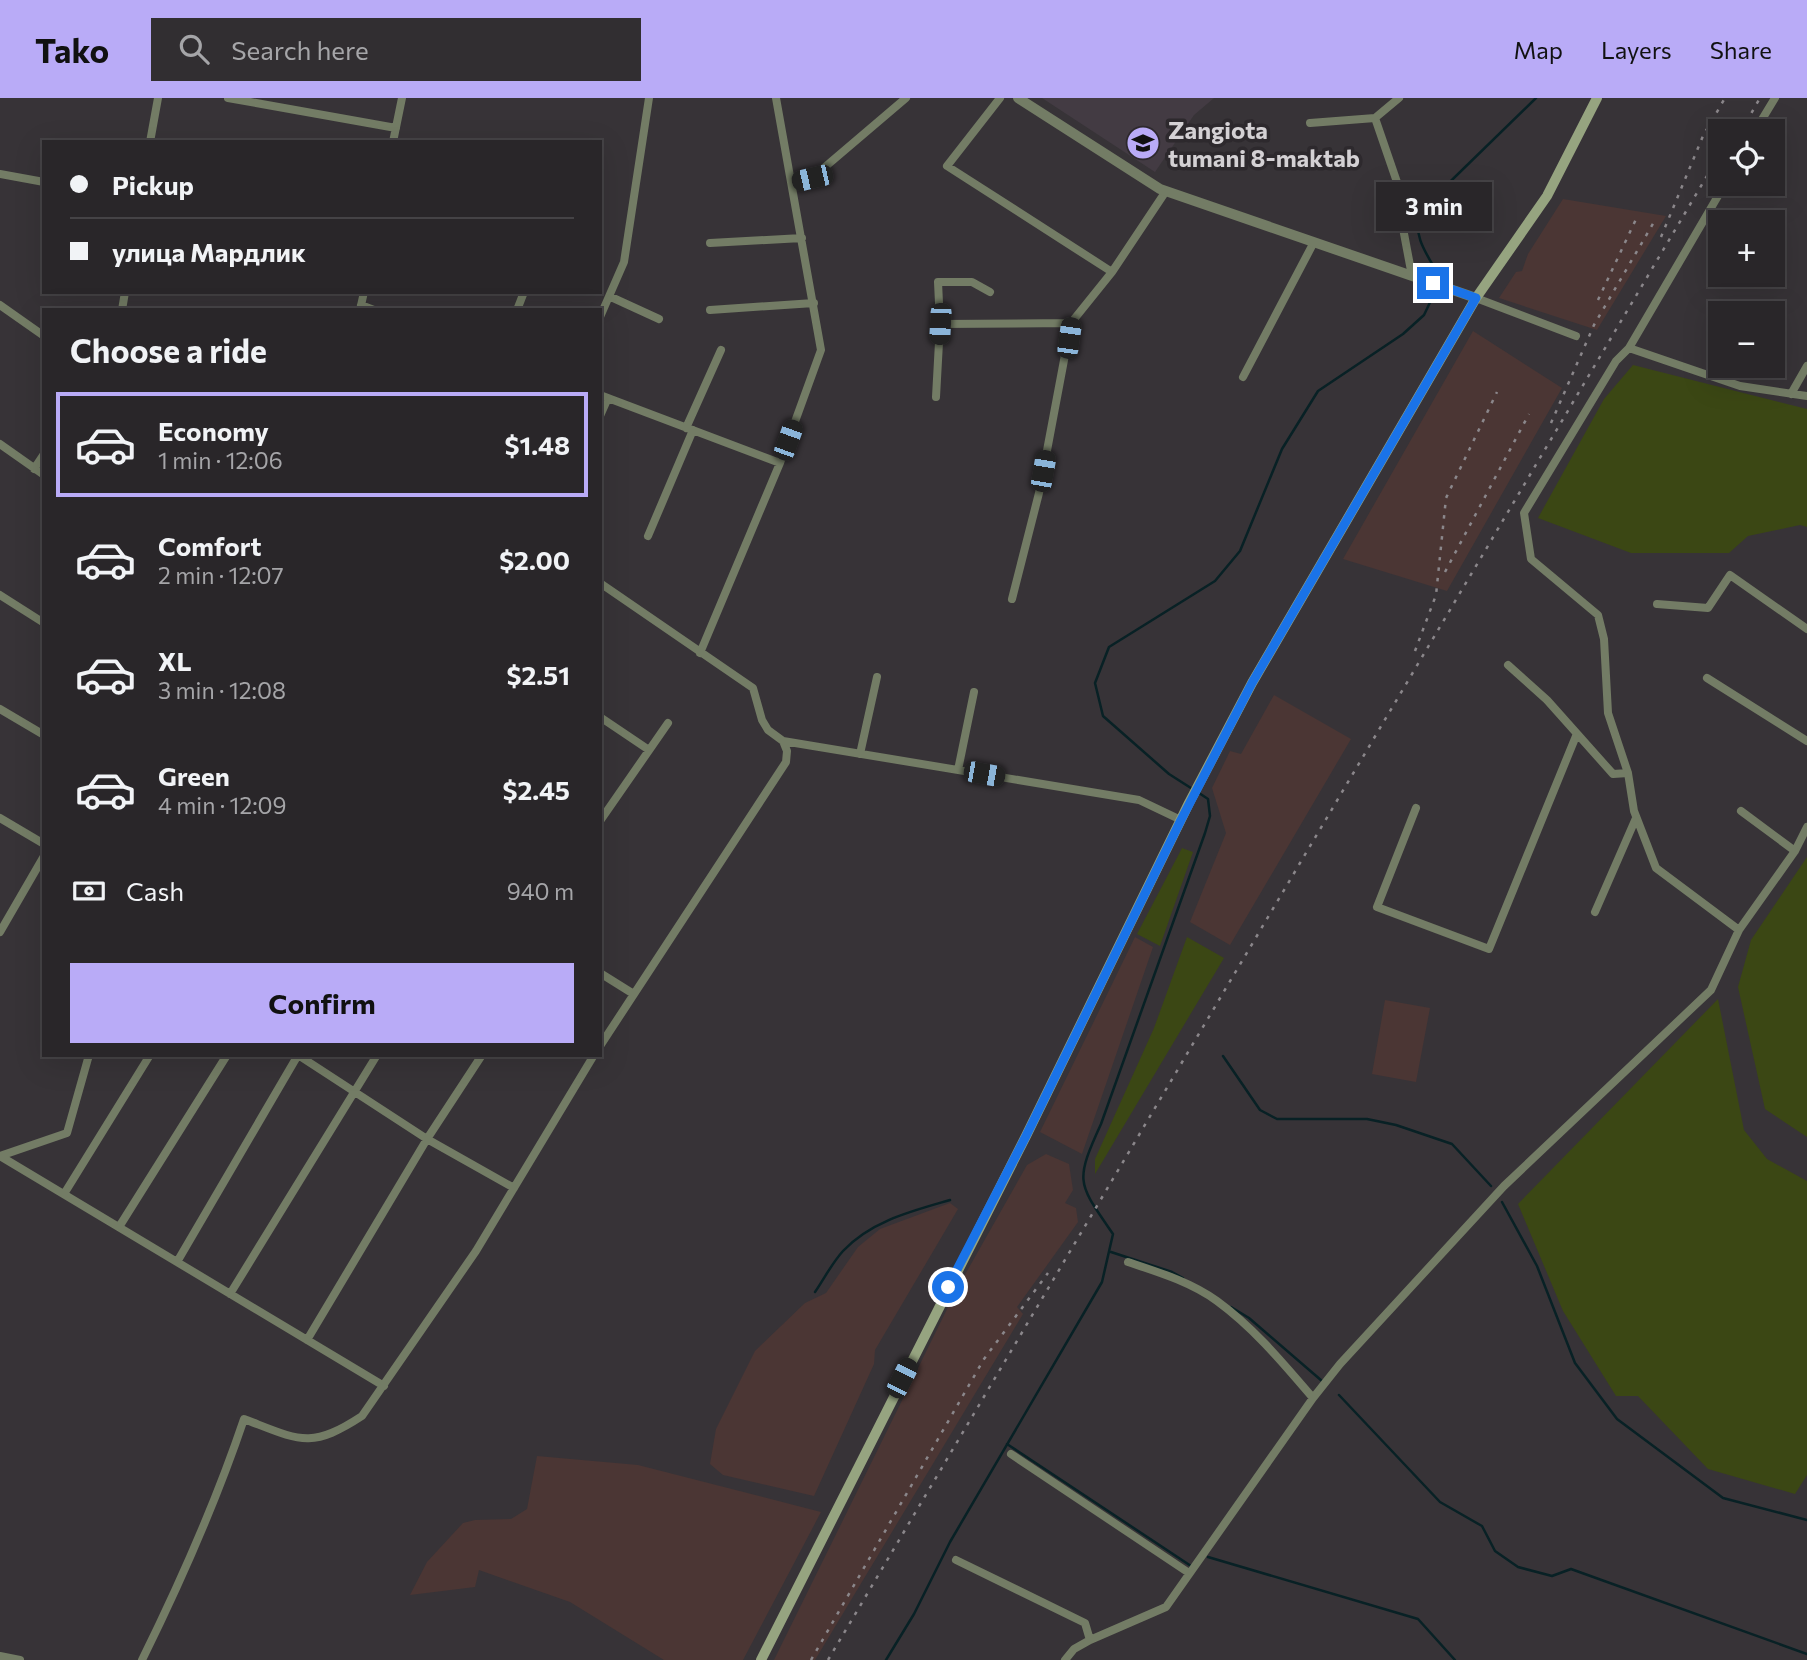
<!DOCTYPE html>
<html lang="en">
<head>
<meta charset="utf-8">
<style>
  :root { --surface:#292629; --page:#312e31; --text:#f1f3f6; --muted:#a5a5a8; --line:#454346; --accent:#b9abf7 }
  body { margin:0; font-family:Commissioner,sans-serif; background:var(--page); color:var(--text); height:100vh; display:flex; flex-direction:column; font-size:26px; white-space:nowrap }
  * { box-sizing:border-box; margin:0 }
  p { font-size:23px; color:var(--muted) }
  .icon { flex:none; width:38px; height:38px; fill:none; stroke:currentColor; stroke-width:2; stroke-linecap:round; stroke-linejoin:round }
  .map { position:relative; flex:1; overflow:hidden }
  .details { position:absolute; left:42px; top:210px; width:560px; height:749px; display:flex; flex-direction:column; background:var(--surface); border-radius:0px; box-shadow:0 7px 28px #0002,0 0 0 2px var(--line) }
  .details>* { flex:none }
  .guide { position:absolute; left:42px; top:42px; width:560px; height:154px; border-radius:0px; box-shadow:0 7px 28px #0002,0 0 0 2px var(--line); display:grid; align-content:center; height:154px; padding:0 28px; background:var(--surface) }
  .controls { position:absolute; left:1708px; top:21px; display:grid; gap:14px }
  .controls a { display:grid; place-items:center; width:77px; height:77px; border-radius:0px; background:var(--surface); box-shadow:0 7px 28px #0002,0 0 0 2px var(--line); font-size:35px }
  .end { position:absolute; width:32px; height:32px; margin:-16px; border:9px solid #1a73e8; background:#fff; box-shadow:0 0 0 4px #fff }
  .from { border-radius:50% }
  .bubble { position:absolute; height:49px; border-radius:0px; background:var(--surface); box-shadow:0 7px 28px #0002,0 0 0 2px var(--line); font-size:23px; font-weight:700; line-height:49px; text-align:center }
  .car { position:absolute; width:21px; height:42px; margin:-21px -10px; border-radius:9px; box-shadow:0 0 5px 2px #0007; background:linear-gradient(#222 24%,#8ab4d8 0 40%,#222 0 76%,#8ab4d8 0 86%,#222 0) }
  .guide b { display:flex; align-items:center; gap:24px; height:66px; font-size:26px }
  .guide b+b { border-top:2px solid var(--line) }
  .guide i { width:18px; height:18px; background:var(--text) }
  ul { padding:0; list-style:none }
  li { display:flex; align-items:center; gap:21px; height:105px; margin:0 14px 10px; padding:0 14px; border:4px solid transparent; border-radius:0px }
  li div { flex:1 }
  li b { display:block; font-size:26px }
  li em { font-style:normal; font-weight:700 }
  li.selected { border-color:var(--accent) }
  li>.icon { width:63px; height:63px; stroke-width:1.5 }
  h2 { padding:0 28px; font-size:32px; line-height:84px }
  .pay { display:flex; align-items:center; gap:18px; height:77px; padding:0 28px; font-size:26px }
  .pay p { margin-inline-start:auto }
  .button { display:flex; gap:14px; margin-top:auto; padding:14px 28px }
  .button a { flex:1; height:80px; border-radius:0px; background:var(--accent); color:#111; font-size:28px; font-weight:700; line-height:80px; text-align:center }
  header { display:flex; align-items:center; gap:42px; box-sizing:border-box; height:98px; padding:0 35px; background:var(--accent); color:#111 }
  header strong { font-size:33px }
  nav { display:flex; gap:38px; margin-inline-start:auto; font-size:24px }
  .search { width:490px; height:63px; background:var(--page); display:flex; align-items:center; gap:18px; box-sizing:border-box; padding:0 24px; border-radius:0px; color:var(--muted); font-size:26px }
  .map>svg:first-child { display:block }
  .industrial { fill:#4b3634 }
  .built { fill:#433b43 }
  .green { fill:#3b4714 }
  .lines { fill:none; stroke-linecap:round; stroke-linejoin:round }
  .stream { stroke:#082125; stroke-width:2.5 }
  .minor { stroke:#737c65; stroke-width:8 }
  .tertiary { stroke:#737c65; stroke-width:10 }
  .secondary { stroke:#96a480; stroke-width:10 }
  .rail { stroke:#8b878b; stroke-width:2.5; stroke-dasharray:3.5 7; stroke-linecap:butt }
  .route { stroke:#1a73e8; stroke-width:9 }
  .labels { text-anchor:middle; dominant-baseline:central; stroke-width:7; stroke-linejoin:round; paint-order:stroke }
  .poi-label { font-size:24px; font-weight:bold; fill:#d4d1d4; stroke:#2d292d; text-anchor:start }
</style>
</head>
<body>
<header>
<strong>Tako</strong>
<div class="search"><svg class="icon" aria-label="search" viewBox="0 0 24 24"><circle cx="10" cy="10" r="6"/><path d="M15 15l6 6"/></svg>Search here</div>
<nav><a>Map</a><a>Layers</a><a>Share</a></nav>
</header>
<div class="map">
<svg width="1807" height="1562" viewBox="0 0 1807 1562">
  <rect width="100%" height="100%" fill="#373337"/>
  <path class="industrial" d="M1563,101L1666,118L1597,232L1499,200L1516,174L1522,173L1528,156Z
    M1473,233L1562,290L1447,493L1343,461Z
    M1274,597L1351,641L1230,847L1190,824L1226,735L1212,690L1230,653L1241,656Z
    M1135,839L1153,849L1082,1056L1040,1034Z
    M1385,902L1430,910L1416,984L1372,976Z
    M1046,1056L1069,1066L1073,1092L1065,1105L1076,1110L1078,1124L1017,1209L1023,1216L815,1562H774L958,1189L1027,1067Z
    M950,1105L958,1111L875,1252L874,1266L814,1398L723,1377L710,1366L716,1331L755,1253L805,1205L826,1195L858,1149L880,1131Z
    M537,1358L638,1367L821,1414L743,1562H664L570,1504L479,1472L475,1489L410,1497L427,1464L463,1425L475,1422L511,1421L527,1411Z"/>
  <path class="built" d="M1042,0H1214L1194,17L1155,74Z"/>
  <path class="green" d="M1633,267L1807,311V429L1800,427L1748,438L1729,455H1631L1538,420L1604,301Z
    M1182,750L1193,754L1160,848L1137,836Z
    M1807,759V1039L1765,1011L1738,889L1751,842Z
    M1187,839L1224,860L1095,1076V1061L1154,930Z
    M1718,901L1744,1032L1767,1061L1807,1083V1377L1795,1396L1708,1371L1638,1298H1616L1563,1213L1518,1106Z"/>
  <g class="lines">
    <path class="stream" d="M1438,176C1426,155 1413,138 1419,114L1536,0
      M1194,692L1169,676L1103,618L1095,585L1109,549L1215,483L1240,453L1282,351L1318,293L1403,236L1424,217L1434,196
      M1223,958L1260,1012L1277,1021H1367L1396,1027L1452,1046L1491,1088
      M1502,1104L1537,1168L1575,1265L1617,1321L1723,1400L1807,1422
      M1111,1154L1172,1174L1183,1180
      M815,1194C824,1181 832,1165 843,1153C871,1123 912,1113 950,1102
      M1231,1209L1249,1220L1322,1283
      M1339,1297L1440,1404L1482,1428L1495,1453L1518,1469L1552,1478L1571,1471L1807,1556
      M1007,1346L1191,1468
      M1208,1459L1418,1521L1455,1562
      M886,1562L914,1516L950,1444L1102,1184L1113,1136C1078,1085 1074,1085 1101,1026L1205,735L1210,718L1208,701L1199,695"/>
    <path class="minor" d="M228,0L396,30
      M1000,0L947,68L1112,174
      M1375,20L1398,87L1399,109L1412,178
      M1310,25L1375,20L1399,0
      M1755,33L1775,0
      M150,44L158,0
      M393,44L402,0
      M0,76L44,84
      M792,85L812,80L906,0
      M1725,86L1629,250L1616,263L1524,415L1531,461L1598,517L1604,541L1608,615L1628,675L1634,713L1656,770L1739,832
      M710,145L802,140
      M611,199L659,221
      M1476,200L1576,238
      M0,207L44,238
      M361,207L374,212
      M122,212L125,194
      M360,212L364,194
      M517,212L524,194
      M710,212L814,205
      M600,219L624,164L649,0
      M940,226L1071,225
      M1629,250L1740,288L1807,298
      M1243,279L1314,144
      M1791,296L1807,268
      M600,297L780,365
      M936,299L940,226L938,184H972L990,194
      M600,318L608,300
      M686,330L721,252
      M0,346L44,377
      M34,371L44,356
      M648,438L693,332
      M600,485L753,590L762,622L768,632L783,643L787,653L786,664L600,948
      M0,497L44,525
      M1012,501L1039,395L1071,225L1112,174L1166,93
      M1657,506L1708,510L1730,477L1807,531
      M700,555L780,365L821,252L776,0
      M1508,567L1547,602L1613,676L1628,675
      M1707,580L1807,643
      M0,611L44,637
      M600,619L649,652
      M783,643L1139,702L1181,722
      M860,656L877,579
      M958,672L974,594
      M1416,710L1377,809L1489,851L1576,638
      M1741,713L1795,753
      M0,720L44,746
      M600,723L668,625
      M1595,814L1636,720
      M0,834L44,758
      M600,875L632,895
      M0,1058L384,1288
      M0,1058L67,1035L89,957
      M64,1096L150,957
      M119,1129L227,957
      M177,1164L298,957L427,1041L514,1090
      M1128,1164C1158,1174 1191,1184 1217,1203C1254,1230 1283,1265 1313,1300
      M230,1196L377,957
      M307,1242L427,1041L482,957
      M1011,1356L1189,1475
      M956,1462L1085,1525L1090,1542
      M0,1558L20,1562
      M142,1562C181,1483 216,1404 244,1321C299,1342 310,1352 362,1318L476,1153L594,957
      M1065,1562L1074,1551L1090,1542L1166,1509L1313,1300L1340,1266L1504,1088L1711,892L1739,832L1795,753L1807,729"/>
    <path class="tertiary" d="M1018,0L1160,91L1476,200"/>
    <path class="secondary" d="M761,1562L1026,1038L1189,705L1252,585L1476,200L1547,98L1597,0"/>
    <path class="rail" d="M1741,33L1760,0
      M1661,139L1703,38L1725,0
      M1598,202L1638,117
      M1551,325L1594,227L1654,124
      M1445,474L1529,316
      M1415,553L1436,497L1446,400L1497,294
      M811,1562L984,1261L1048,1175
      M828,1562L1720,56"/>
  </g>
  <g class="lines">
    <path class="route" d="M948,1189L1026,1038L1181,722L1252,585L1476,200L1433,185"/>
  </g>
  <defs>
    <symbol id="school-disc" viewBox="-11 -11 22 22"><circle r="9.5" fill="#b9abf7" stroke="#2d292d"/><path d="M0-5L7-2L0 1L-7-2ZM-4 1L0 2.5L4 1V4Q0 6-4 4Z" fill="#111"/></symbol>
  </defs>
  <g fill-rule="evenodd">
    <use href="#school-disc" x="1124" y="26" width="38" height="38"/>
  </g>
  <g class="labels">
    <g class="poi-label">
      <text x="1168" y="31">Zangiota<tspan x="1168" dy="28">tumani 8-maktab</tspan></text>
    </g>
  </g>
</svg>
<div class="controls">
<a><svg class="icon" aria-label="locate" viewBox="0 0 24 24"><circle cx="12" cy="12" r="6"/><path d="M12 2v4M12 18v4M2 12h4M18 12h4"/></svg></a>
<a>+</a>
<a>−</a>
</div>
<i class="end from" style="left:948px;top:1189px"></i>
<i class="end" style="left:1433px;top:185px"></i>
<div class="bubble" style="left:1376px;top:84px;width:116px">3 min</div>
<i class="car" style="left:812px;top:80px;rotate:257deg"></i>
<i class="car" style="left:940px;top:226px;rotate:183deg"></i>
<i class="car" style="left:1069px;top:240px;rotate:8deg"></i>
<i class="car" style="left:788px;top:342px;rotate:20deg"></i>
<i class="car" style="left:1043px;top:373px;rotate:10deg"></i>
<i class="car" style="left:984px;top:676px;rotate:100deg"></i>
<i class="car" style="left:902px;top:1280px;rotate:27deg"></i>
<div class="guide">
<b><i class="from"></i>Pickup</b>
<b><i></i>улица Мардлик</b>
</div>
<section class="details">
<h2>Choose a ride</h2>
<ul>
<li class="selected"><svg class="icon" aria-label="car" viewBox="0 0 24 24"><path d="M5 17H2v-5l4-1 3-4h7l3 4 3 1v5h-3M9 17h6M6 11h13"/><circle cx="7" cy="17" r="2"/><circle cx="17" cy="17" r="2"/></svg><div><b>Economy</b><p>1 min · 12:06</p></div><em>$1.48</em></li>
<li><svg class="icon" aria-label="car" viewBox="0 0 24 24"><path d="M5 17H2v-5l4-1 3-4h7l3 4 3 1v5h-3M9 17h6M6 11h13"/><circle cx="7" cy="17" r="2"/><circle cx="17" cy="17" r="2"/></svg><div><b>Comfort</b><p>2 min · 12:07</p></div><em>$2.00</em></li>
<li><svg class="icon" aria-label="car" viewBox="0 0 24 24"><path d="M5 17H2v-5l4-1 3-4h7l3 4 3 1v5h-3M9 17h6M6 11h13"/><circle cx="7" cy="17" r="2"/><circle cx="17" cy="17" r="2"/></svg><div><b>XL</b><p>3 min · 12:08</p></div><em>$2.51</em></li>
<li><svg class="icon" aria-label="car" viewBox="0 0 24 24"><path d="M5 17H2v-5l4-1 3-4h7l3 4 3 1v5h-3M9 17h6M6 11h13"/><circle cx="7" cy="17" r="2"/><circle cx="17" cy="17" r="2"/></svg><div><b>Green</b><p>4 min · 12:09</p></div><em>$2.45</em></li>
</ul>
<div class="pay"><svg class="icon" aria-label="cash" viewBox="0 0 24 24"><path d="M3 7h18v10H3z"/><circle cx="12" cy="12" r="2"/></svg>Cash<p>940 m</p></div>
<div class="button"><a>Confirm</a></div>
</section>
</div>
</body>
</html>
